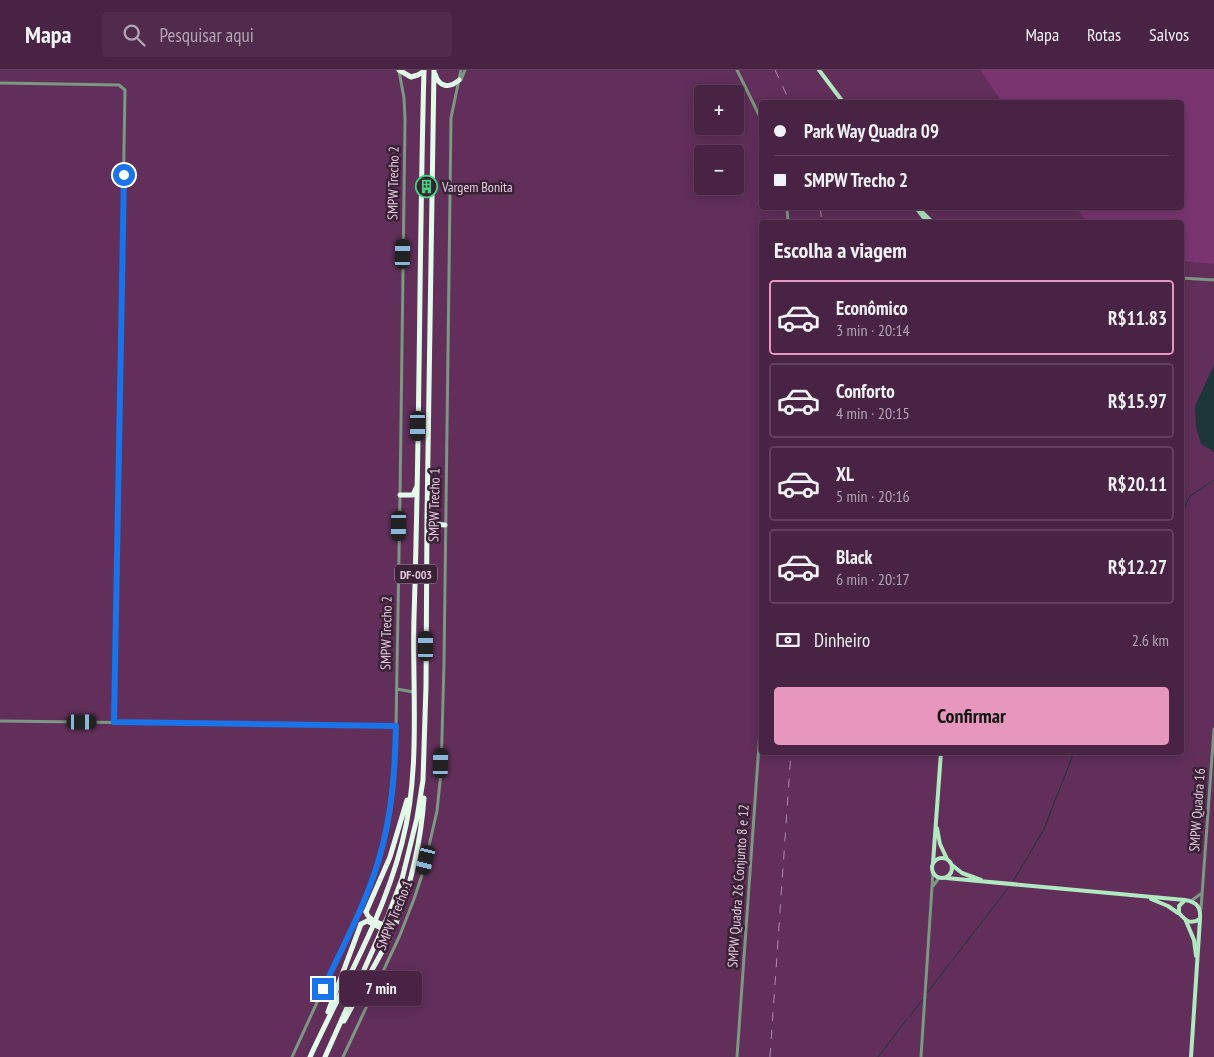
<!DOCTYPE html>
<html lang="pt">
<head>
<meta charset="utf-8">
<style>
  :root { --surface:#492344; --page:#502b4b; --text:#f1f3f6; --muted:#b1a4b2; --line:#61405d; --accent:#e797bd }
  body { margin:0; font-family:"PT Sans Narrow",sans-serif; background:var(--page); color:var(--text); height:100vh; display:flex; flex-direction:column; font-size:19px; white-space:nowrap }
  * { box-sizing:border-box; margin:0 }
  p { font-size:16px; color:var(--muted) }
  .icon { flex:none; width:28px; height:28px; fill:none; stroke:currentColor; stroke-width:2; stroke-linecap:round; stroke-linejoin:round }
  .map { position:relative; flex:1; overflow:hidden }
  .side { position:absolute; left:759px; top:150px; width:425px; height:535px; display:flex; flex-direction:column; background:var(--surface); border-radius:5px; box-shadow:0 2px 12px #0003,0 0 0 1px var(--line) }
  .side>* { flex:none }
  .banner { position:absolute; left:759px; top:30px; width:425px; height:110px; border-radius:5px; box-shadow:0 2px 12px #0003,0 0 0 1px var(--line); display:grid; align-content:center; height:110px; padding:0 15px; background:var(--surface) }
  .controls { position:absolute; left:694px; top:15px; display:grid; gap:10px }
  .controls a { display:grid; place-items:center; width:50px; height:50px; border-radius:5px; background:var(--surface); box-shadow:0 2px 12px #0003,0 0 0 1px var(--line); font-size:25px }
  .end { position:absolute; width:22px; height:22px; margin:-11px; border:6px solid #1a73e8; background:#fff; box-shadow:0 0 0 2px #fff }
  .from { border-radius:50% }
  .bubble { position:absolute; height:35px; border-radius:5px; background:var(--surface); box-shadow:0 2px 12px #0003,0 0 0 1px var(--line); font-size:16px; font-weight:800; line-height:35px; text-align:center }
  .car { position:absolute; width:15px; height:30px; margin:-15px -8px; border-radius:6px; box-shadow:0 0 4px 1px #0007; background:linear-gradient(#222 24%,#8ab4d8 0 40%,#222 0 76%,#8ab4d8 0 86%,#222 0) }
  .banner b { display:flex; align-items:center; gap:18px; height:48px; font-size:19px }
  .banner b+b { border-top:1px solid var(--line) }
  .banner i { width:12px; height:12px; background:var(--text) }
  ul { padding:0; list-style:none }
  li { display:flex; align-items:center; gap:15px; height:75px; margin:0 10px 8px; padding:0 5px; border:2px solid var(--line); border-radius:5px }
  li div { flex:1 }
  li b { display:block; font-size:19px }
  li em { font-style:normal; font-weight:800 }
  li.on { border-color:var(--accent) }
  li>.icon { width:45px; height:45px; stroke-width:1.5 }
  h2 { padding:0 15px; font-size:22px; line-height:60px }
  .pay { display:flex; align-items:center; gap:12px; height:55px; padding:0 15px; font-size:19px }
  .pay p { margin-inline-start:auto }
  .action { display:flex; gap:10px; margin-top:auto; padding:10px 15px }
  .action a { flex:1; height:58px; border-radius:5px; background:var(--accent); color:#111; font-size:20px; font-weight:800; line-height:58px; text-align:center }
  header { display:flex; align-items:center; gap:30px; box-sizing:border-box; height:70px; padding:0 25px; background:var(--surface); border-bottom:1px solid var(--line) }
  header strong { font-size:24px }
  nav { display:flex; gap:28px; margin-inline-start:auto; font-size:18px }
  .search { width:350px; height:45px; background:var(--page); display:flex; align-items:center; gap:12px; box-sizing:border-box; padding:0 18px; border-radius:5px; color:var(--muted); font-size:19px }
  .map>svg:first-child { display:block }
  .green { fill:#7a3571 }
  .water { fill:#1e353a }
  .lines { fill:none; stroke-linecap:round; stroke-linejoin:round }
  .stream { stroke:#1e353a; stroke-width:1 }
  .minor { stroke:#7c9783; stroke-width:3 }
  .major { stroke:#b0e8bf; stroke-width:4 }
  .highway { stroke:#e3fce9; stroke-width:5 }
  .rail { stroke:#b18baa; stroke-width:1; stroke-dasharray:9 9; stroke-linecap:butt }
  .highway-bridge { stroke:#e3fce9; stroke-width:5 }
  .route { stroke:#1a73e8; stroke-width:6 }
  .labels { text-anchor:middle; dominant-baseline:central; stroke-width:5; stroke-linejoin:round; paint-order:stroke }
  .shield { fill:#392235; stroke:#b196ac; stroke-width:1 }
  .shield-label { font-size:12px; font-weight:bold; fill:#e5c7df }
  .street-label { font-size:14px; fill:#e5c7df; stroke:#392235 }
  .poi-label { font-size:14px; fill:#e5c7df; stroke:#392235; text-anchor:start }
</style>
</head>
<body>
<header>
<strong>Mapa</strong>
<div class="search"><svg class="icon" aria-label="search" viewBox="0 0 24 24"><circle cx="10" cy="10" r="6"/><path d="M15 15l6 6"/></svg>Pesquisar aqui</div>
<nav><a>Mapa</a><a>Rotas</a><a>Salvos</a></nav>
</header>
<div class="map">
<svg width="1214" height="987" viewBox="0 0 1214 987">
  <rect width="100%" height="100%" fill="#612f5a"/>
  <path class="green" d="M980,0H1214V194L1181,191V152H1087L1076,138H1181V32H1002Z"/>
  <path class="water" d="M1214,295V382L1201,374L1196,357L1195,336Z"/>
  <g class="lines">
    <path class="stream" d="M1181,444L1190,426L1214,410
      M1014,810L1044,759L1074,682
      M927,923L1009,817
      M910,946L923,929
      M878,987L907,949"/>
    <path class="minor" d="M737,0L761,49
      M461,10L465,0
      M0,13L119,15L125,20L114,652
      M787,138L788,152
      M1181,208L1214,210
      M397,619L413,622
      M0,651L396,656
      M933,816L939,808
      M1191,831L1202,823
      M1201,839L1214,659
      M292,987L368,821L380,786L390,744L393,715L396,656L400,427L405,50L404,28L399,1
      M343,987L400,865L414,829L423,802L437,741L441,702L444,593L451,48L461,0
      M737,987L761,646
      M921,987L933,801"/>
    <path class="major" d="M819,0L843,32
      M918,138L932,152
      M918,140L927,152
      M937,758L940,774L947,789
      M932 798a10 10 0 1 1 20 0a10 10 0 1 1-20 0Z
      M933,793L941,682
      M952,795L962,803L981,810
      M946,808L1185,830
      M1151,829L1168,836L1178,843
      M1185,830C1197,832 1201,837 1200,849C1190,855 1186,851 1179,843V836Z
      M1186,851L1194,870L1196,886
      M1191,987L1200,849"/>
    <path class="highway" d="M399,0L411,7L418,5L424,1
      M435,4C439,17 449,19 459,10
      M400,425H413L417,416
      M427,446L433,454L445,455
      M366,842L390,787L407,730
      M396,853C411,814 421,770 424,728
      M328,942L361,854
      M344,951L390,867
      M310,987C342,917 383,849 402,773C421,700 412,622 414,547C420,364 419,182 424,0
      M325,987L388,846L402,809L417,748L423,710L426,616L427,446L434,0"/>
    <path class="rail" d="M775,0L790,32
      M820,138L822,152
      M770,987L791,682"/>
    <path class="highway-bridge" d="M366,842C369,851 383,856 392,856L396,853
      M361,854L367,851L387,861L390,867"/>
  </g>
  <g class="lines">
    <path class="route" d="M124,105L114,652L396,656C395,701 392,745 379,789C366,834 343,876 323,919"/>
  </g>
  <defs>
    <symbol id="building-ring" viewBox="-11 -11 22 22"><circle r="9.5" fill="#392235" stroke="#3fd77d" stroke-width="1.5"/><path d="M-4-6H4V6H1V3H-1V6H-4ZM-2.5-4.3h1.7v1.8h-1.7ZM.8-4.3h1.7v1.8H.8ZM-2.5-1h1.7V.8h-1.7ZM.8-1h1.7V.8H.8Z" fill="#3fd77d"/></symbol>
  </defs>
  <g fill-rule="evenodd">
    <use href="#building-ring" x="414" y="104" width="25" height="25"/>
  </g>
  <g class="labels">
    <rect class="shield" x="395" y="494.5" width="42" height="19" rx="4"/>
    <g class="shield-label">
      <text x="416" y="504">DF-003</text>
    </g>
    <g class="street-label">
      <text transform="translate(393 113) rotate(-89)">SMPW Trecho 2</text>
      <text transform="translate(434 435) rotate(-89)">SMPW Trecho 1</text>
      <text transform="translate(386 563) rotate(-89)">SMPW Trecho 2</text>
      <text transform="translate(1197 740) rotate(-86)">SMPW Quadra 16</text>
      <text transform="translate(738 816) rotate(-86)">SMPW Quadra 26 Conjunto 8 e 12</text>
      <text transform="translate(394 845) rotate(-68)">SMPW Trecho 1</text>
    </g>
    <g class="poi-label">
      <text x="442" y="117">Vargem Bonita</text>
    </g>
  </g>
</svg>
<div class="controls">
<a>+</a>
<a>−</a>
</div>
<i class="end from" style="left:124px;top:105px"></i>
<i class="end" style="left:323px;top:919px"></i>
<div class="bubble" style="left:340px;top:901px;width:82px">7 min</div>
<i class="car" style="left:403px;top:184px;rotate:1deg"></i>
<i class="car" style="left:418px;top:356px;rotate:180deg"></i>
<i class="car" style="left:399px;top:456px;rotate:181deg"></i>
<i class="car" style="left:426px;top:576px;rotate:0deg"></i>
<i class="car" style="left:82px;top:652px;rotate:90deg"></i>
<i class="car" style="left:441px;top:693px;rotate:1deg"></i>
<i class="car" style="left:426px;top:790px;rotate:194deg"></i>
<div class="banner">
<b><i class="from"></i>Park Way Quadra 09</b>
<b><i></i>SMPW Trecho 2</b>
</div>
<section class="side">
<h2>Escolha a viagem</h2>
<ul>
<li class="on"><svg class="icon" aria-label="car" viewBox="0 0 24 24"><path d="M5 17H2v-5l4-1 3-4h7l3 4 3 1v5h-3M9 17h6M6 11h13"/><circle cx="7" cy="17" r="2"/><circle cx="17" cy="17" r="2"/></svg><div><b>Econômico</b><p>3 min · 20:14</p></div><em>R$11.83</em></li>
<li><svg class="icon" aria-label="car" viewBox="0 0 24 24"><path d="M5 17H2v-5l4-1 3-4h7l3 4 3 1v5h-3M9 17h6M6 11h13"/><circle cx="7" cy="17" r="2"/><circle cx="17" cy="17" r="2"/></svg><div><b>Conforto</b><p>4 min · 20:15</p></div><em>R$15.97</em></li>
<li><svg class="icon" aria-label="car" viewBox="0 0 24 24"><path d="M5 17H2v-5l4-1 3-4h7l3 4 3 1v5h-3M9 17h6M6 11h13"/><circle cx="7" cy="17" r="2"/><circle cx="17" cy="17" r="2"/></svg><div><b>XL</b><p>5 min · 20:16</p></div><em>R$20.11</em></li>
<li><svg class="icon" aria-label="car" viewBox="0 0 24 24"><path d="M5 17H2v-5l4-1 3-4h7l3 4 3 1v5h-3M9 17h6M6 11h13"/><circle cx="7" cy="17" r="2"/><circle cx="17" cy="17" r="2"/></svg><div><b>Black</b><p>6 min · 20:17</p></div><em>R$12.27</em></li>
</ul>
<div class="pay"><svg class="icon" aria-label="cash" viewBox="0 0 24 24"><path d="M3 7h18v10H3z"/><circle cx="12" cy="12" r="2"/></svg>Dinheiro<p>2.6 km</p></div>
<div class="action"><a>Confirmar</a></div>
</section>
</div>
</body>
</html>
